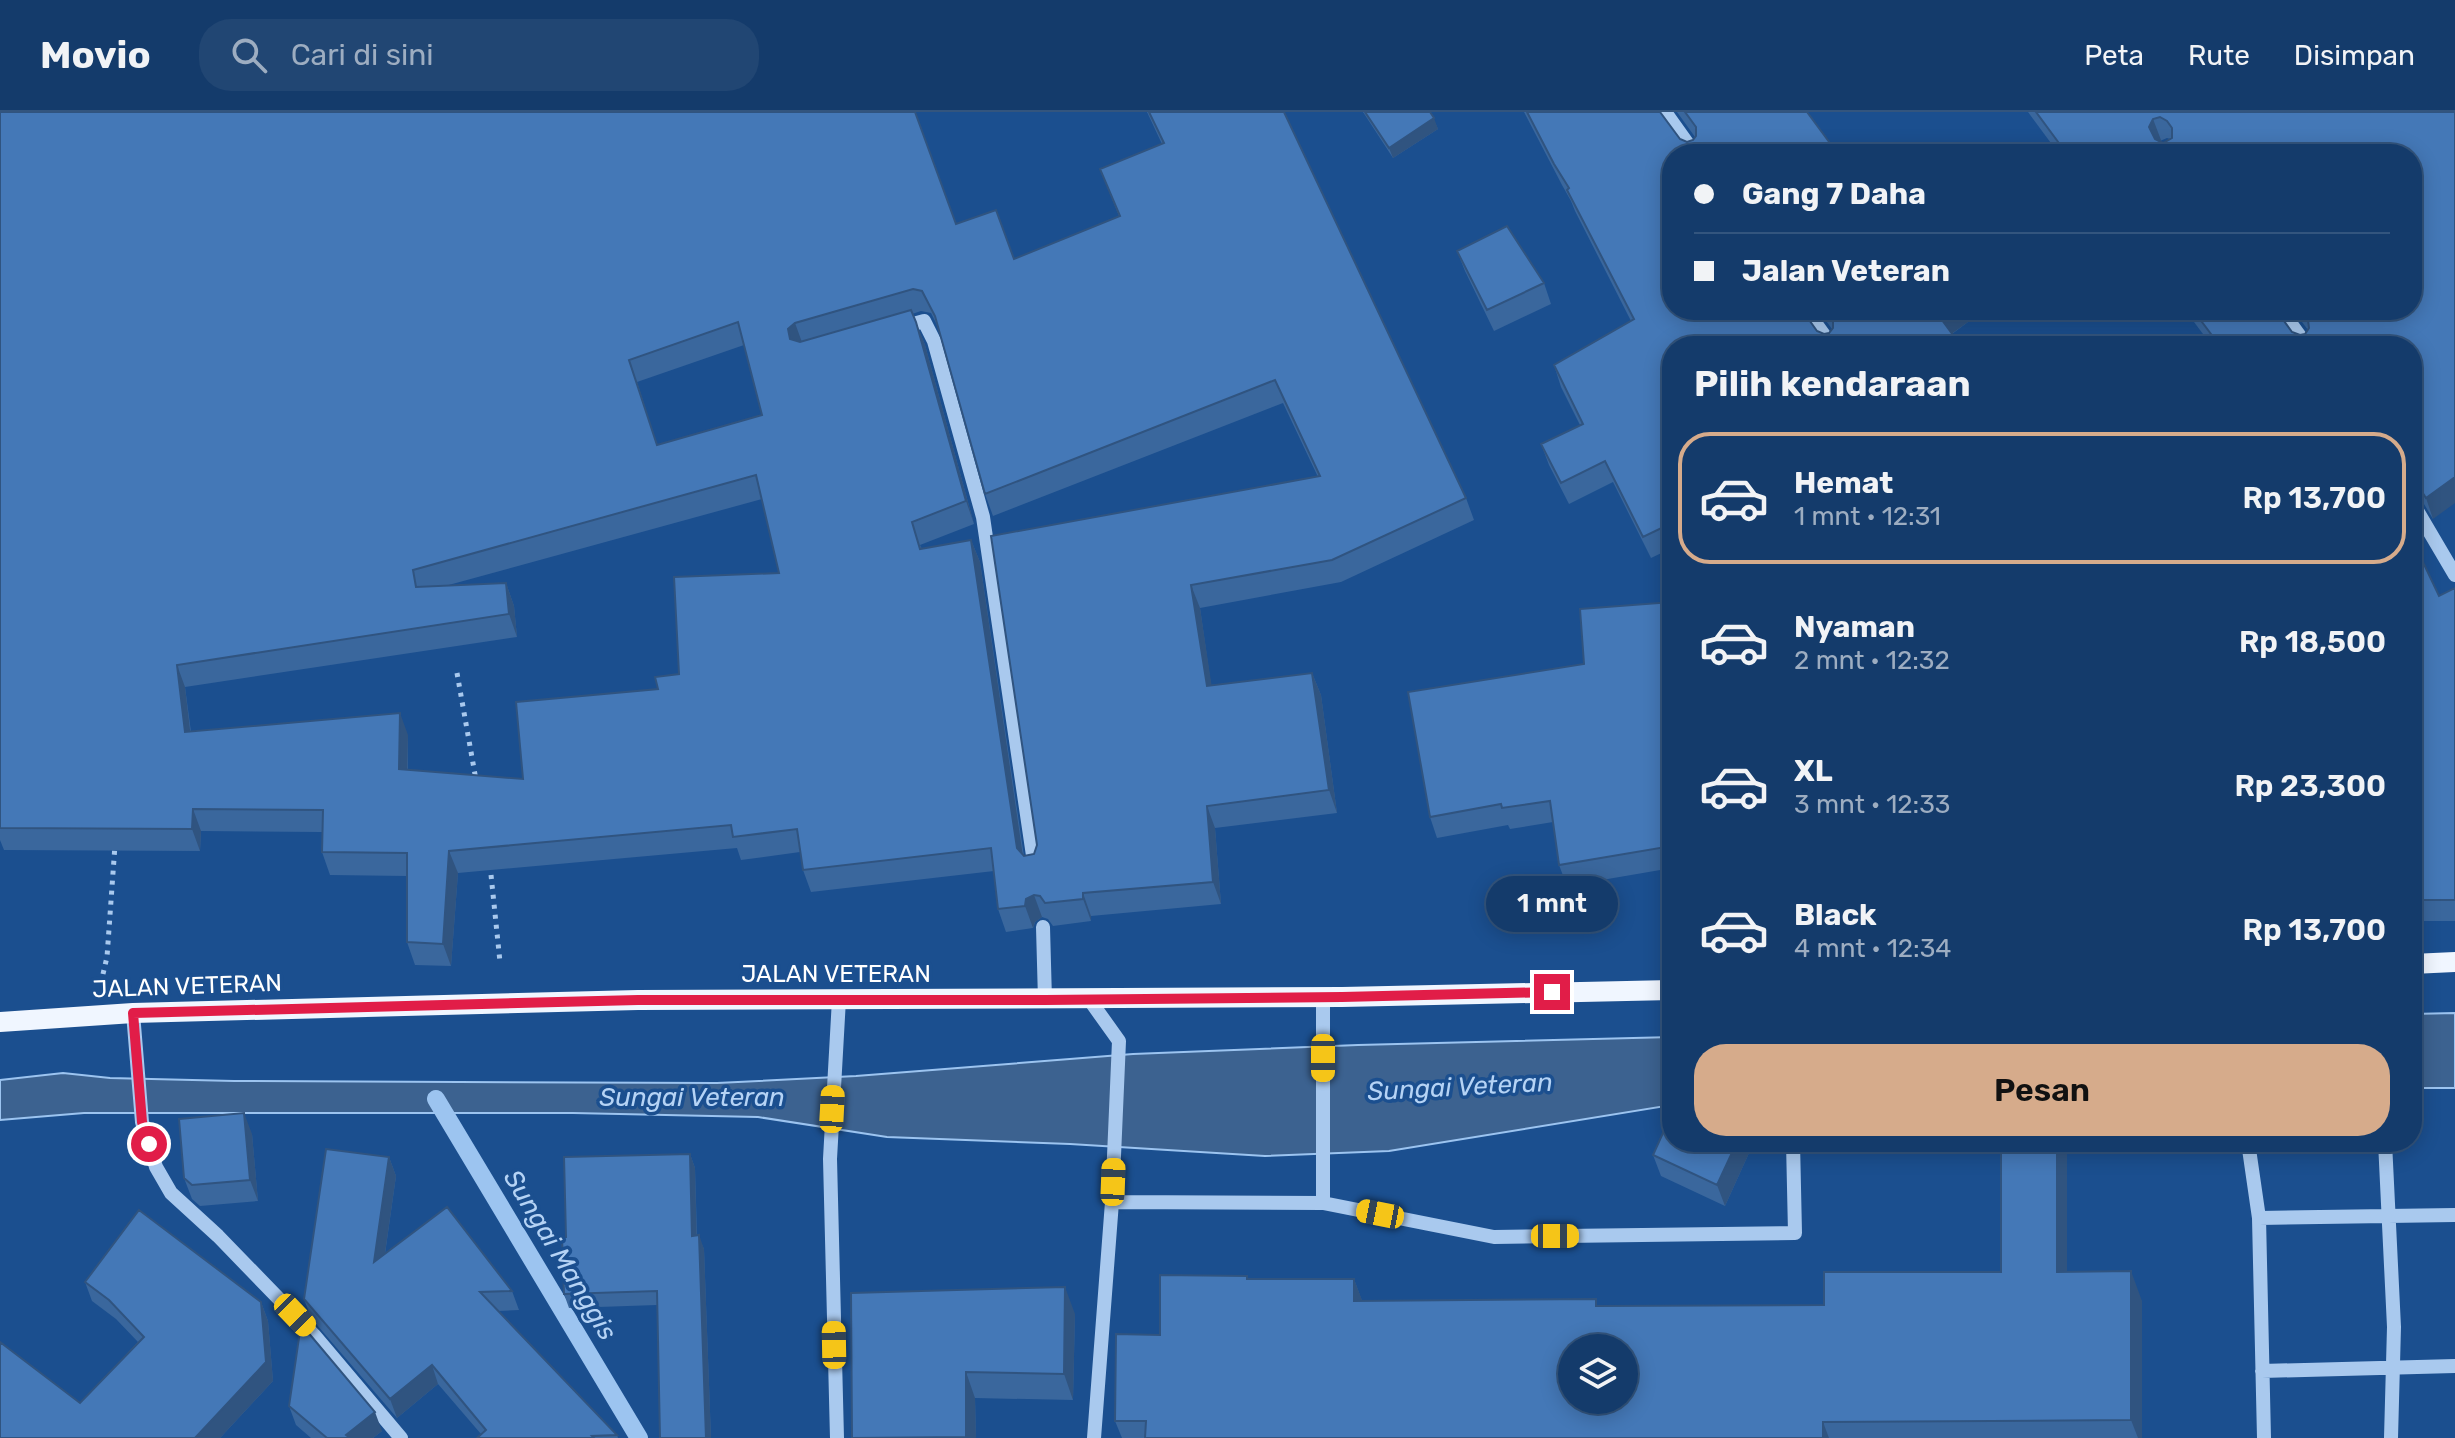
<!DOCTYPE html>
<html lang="id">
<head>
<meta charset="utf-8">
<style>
  :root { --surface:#143b6b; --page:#214673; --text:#f1f3f6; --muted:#9dadc1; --line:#33557e; --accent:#d6ab8b }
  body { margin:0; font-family:Rubik,sans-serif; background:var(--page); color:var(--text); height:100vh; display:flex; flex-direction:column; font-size:30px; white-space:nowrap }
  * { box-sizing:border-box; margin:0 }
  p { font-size:26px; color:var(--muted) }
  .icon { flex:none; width:44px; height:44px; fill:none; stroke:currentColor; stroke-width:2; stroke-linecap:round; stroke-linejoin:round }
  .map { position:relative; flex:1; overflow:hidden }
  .details { position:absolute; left:1662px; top:224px; width:760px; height:816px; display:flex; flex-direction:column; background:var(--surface); border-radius:32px; box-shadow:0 4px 20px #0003,0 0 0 2px var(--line) }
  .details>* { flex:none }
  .banner { position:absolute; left:1662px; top:32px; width:760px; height:176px; border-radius:32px; box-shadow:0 4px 20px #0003,0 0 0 2px var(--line); display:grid; align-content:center; height:176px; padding:0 32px; background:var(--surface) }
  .fabs { position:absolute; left:1558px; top:1222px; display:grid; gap:16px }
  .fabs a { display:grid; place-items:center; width:80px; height:80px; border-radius:50%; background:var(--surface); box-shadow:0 4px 20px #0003,0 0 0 2px var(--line); font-size:40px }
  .end { position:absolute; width:36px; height:36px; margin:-18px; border:10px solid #e11d48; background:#fff; box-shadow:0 0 0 4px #fff }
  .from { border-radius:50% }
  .bubble { position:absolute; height:56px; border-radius:28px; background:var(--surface); box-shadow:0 4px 20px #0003,0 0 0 2px var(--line); font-size:26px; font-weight:600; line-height:56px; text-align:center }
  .car { position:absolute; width:24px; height:48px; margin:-24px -12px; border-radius:10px; box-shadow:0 0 6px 2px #0007; background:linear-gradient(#f5c518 24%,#345 0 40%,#f5c518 0 76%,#345 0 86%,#f5c518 0) }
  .banner b { display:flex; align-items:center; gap:28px; height:76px; font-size:30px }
  .banner b+b { border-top:2px solid var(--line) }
  .banner i { width:20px; height:20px; background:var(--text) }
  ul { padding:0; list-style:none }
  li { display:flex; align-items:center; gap:24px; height:132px; margin:0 16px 12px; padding:0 16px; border:4px solid transparent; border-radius:32px }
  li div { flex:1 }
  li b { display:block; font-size:30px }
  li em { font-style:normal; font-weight:600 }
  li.selected { border-color:var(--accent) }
  li>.icon { width:72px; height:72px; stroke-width:1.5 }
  h2 { padding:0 32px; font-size:36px; line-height:96px }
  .cta { display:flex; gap:16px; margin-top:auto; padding:16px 32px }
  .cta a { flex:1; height:92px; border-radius:32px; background:var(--accent); color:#111; font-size:32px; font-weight:600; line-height:92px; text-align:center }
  header { display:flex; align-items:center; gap:48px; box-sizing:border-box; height:112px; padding:0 40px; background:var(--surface); border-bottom:2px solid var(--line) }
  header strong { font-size:38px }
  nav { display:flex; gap:44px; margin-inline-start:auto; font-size:28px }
  .search { width:560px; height:72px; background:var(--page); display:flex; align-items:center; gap:20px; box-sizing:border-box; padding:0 28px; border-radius:32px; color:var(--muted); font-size:30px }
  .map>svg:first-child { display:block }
  .water { fill:#3c6290; stroke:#9cc4f0; stroke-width:2 }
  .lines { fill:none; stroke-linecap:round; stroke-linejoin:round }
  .stream { stroke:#9cc4f0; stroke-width:18 }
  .path { stroke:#a9c9ee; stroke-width:5; stroke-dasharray:4 6; stroke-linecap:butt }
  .minor { stroke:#a9c9ee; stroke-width:14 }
  .major { stroke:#f0f6ff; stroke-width:20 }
  .wall { fill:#3a679d; fill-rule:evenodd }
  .shaded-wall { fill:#305480 }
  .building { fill:#4478b7; stroke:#305480; stroke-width:2; fill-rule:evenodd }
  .route { stroke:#e11d48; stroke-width:10 }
  .labels { text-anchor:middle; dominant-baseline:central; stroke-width:7; stroke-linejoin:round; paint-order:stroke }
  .street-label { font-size:24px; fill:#fff; stroke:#1b4f8f }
  .water-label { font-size:26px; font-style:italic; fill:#b5d3f5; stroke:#1b4f8f }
</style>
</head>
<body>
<header>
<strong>Movio</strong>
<div class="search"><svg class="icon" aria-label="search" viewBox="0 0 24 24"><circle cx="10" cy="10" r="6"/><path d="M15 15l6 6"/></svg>Cari di sini</div>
<nav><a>Peta</a><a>Rute</a><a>Disimpan</a></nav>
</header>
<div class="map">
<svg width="2455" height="1326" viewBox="0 0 2455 1326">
  <rect width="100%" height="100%" fill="#1b4f8f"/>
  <path class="water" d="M2455,901V976H2412V902Z
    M1672,925V993L1389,1039L1265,1044L1070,1032L887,1025L758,1005L573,1001H84L0,1008V968L63,961L110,966L234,969L717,971L856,964L1133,942L1358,933Z"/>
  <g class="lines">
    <path class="stream" d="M436,987L639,1326"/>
    <path class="path" d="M457,561L476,668
      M490,753L500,850
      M103,862L107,845L115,733"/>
    <path class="minor" d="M1665,0L1695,42
      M1806,198L1832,234
      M2281,198L2307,234
      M899,216L924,209L934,229L983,405L1035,757
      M2412,390L2455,463
      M1043,815L1045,888
      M1323,885V1091L1494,1125L1795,1121L1793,1030
      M1089,887L1119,929L1112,1090L1094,1326
      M133,901L142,1010L156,1055L171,1081L218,1124L314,1223L401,1326
      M2248,1030L2259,1106L2264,1326
      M2385,1030L2394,1215L2391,1326
      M1112,1090L1323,1091
      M2259,1106L2455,1103
      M2262,1259L2455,1254
      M837,1326L830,1047L839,887"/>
    <path class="major" d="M2412,852L2455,850
      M0,910L133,901L638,888L1342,885L1672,878"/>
  </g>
  <path class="wall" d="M0,0L956,112L1014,147L1119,104L1100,57L1162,32L1147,0H1284L1466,386L1474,408L1341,470L1200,496L1211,573L1312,561L1321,583L1337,701L1215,716L1221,792L1091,804V809L1053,814L1048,807L1042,805L1035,810L1033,816L1006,820L998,797L994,759L811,780L803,758L800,740L741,748L737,736L458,761L451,854L415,853L407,830V764L330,763L322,740V720L201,719L200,739L4,738L0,728ZM921,199L931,201L940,219L985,382L993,404L1283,291L1318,365L991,424L1037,733L1034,742L1024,744L980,450L971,428L922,437L920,433L974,412L925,233L912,202ZM744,233L762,303L657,333L637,270ZM762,387L779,461L679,562L523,667L408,658V623L191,620L185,575L517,525L514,494L506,471L445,474Z
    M1363,0H1430L1438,17L1393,46Z
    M1524,0H1660L1680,27L1687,30L1693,28L1695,25L1677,0H1807L1672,42L1817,219L1824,222L1829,221L1832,217L1818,198H1964L1968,210L1952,222L1672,234V436L1651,446L1613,370L1569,392L1549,353L1541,332L1580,313L1561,275L1554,253L1631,209L1575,99L1571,89L1562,73Z
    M2028,0H2455L2433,407L2418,382H2412V234H2212L2185,198H2276L2292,220L2300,223L2305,222L2308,218L2293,198H2412V42H2059ZM2167,26L2170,27L2163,31L2160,29Z
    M1457,139L1544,171L1551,192L1494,219L1465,159Z
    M2412,427L2439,484L2455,476V809H2413L2412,806Z
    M1672,490V756L1567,774L1559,753L1553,710L1510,717L1508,713L1437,726L1430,705L1584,552Z
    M252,1022L258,1089L200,1094L192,1087L184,1066Z
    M1672,1030H1754L1725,1094L1661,1064L1653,1043Z
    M2001,1030H2065L2067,1036V1160L2142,1189V1326H1122L1115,1309L1160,1223L1248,1167H1354L1362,1189L1598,1194L1824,1193L2001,1160Z
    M690,1042L695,1056L697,1123L704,1137L711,1326H660L657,1193L569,1196L564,1182L566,1125Z
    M389,1045L396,1064L385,1142L512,1179L519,1198L498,1199L617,1323L618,1326H477L481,1322L438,1272L397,1306L311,1206L304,1187Z
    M85,1170L261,1190L268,1209L273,1269L220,1326H0L80,1291L138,1230L116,1207L92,1189Z
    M851,1181L1075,1202L1073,1288L975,1286L976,1326H852Z
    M289,1294L382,1319L373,1326H311L296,1313Z"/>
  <path class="shaded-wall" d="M1434,6L1438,17L1393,46L1389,36Z
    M2153,7L2161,28L2157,36L2149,15Z
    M1947,198H1964L1968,210L1947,225L1939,204Z
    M916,210L925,233L974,412L966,389Z
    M795,211L803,233L790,227L788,217Z
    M2455,365V391L2433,407L2426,386Z
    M2412,404L2417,418L2412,422Z
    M971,428L980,450L1025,758L1017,736Z
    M506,471L514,494L517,525L509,502Z
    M1191,473L1200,496L1215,596L1207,574Z
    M177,553L185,575L193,643L185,620Z
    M1312,561L1321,583L1337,701L1329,678Z
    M400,601L408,623L407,679L399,657Z
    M1664,673L1671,694L1672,722Z
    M1207,694L1215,716L1221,792L1213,770Z
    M193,697L201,719L200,739L192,717Z
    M449,739L458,761L451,854L443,832Z
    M1083,781L1091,804V809L1083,787Z
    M1034,783L1042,805L1035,810L1033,816L1025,794L1026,787Z
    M244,1001L252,1022L258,1089L250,1068Z
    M1737,1030H1754L1725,1094L1717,1073Z
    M2057,1030H2065L2067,1036V1189L2057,1160Z
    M690,1042L695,1056L697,1138L692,1124Z
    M389,1045L396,1064L381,1169L374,1150Z
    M699,1123L704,1137L711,1326H706Z
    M2131,1159L2142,1189V1326H2138L2131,1308Z
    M1354,1167L1365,1196L1354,1189Z
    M1065,1175L1075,1202L1073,1288L1064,1262Z
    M261,1190L268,1209L273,1269L220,1326H195Z
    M432,1253L438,1272L397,1306L390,1287Z
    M966,1260L975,1286L976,1326H966Z
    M375,1300L382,1319L373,1326H347L346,1323Z
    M1823,1310L1829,1326H1823Z"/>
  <path class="building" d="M0,0H915L956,112L996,98L1014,147L1120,104L1100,57L1164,31L1149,0H1284L1466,386L1332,448L1191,473L1207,574L1312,561L1329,678L1207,694L1213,770L1083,781V787L1045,791L1040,784L1034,783L1026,787L1025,794L998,797L991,736L803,758L797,717L733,725L731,713L449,739L443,832L407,830V741L322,740L323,698L193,697L192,717L0,716ZM913,177L922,179L935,204L985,382L1275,268L1320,364L991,424L1037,733L1034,742L1024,744L1017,736L971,428L920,437L912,410L966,389L916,210L911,198L800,230L790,227L788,217L795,211ZM738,210L762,303L657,333L629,248ZM756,363L779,461L674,465L679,562L655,565L658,577L516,590L523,667L399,657L400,601L185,620L177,553L509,502L506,471L416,475L413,458Z
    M1365,0H1430L1434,6L1389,36Z
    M1527,0H1660L1680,27L1687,30L1693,28L1696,24V15L1685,0H1807L1838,42H1672V198H1802L1817,219L1824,222L1829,221L1833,216V207L1826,198H1947L1939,204L1961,234H1672V411L1643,425L1605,349L1561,371L1541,332L1583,312L1554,253L1634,207L1567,78L1569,76L1554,52Z
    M2036,0H2455V365L2426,386L2412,364V234H2220L2193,198H2276L2292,220L2300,223L2305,222L2309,216L2308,208L2301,198H2412V42H2076V41L2067,42ZM2160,5L2167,9L2172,16V26L2163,31L2155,27L2149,15L2153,7Z
    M1507,114L1544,171L1487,198L1457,139Z
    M2412,427L2439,484L2455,476V788H2412Z
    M1672,490V672L1664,673L1672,722V734L1559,753L1550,689L1502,696L1501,692L1430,705L1408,580L1584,552L1580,497Z
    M244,1001L250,1068L192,1073L184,1066L179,1007Z
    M1672,1001V1030H1737L1717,1073L1653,1043Z
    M2001,1030H2057V1160L2131,1159V1308L1823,1310V1326H1145L1146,1309H1115L1116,1222L1160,1223V1163L1247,1164V1167H1354V1189L1596,1187V1194L1824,1193V1160H2001ZM1572,1236H1624V1288H1572Z
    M326,1037L389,1045L374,1150L447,1095L512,1179L480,1180L617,1323L592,1324L594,1326H477L486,1318L432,1253L390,1287L304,1187Z
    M690,1042L692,1124L699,1123L706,1326H660L657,1179L564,1182L562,1125H566L564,1045Z
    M139,1098L261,1190L266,1250L195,1326H0V1230L80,1291L144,1225L109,1188L85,1170Z
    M1065,1175L1064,1262L966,1260V1325L852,1326L851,1181Z
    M301,1212L375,1300L346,1323L350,1326H327L289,1294Z"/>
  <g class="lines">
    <path class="route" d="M149,1032L142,1010L133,901L638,888H1045L1342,885L1552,880"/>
  </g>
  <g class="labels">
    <g class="street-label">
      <text x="836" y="862">JALAN VETERAN</text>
      <text transform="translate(187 874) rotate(-2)">JALAN VETERAN</text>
    </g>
    <g class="water-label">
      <text transform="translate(1460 975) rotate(-3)">Sungai Veteran</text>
      <text x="692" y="985">Sungai Veteran</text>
      <text transform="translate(560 1143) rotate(59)">Sungai Manggis</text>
    </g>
  </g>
</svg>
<div class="fabs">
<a><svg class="icon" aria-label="layers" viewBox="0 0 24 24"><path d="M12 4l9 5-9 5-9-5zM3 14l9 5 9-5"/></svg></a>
</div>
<i class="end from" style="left:149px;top:1032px"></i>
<i class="end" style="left:1552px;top:880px"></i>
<div class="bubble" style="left:1486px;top:764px;width:132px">1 mnt</div>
<i class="car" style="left:1323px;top:946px;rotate:180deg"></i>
<i class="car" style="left:832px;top:997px;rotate:3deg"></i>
<i class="car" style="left:1113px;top:1070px;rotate:2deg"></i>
<i class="car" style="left:1380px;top:1102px;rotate:281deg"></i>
<i class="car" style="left:1555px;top:1124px;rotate:90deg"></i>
<i class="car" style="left:295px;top:1203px;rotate:136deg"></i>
<i class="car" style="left:834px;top:1233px;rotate:359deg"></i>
<div class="banner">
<b><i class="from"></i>Gang 7 Daha</b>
<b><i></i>Jalan Veteran</b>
</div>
<section class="details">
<h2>Pilih kendaraan</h2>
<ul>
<li class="selected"><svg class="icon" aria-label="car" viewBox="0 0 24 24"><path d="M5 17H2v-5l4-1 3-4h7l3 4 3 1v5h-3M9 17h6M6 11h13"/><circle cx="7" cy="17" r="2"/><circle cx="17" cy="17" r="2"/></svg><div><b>Hemat</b><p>1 mnt · 12:31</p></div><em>Rp 13,700</em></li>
<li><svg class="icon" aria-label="car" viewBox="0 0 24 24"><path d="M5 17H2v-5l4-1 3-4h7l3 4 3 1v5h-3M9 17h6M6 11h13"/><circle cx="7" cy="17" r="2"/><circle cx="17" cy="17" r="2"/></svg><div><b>Nyaman</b><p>2 mnt · 12:32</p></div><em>Rp 18,500</em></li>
<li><svg class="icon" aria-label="car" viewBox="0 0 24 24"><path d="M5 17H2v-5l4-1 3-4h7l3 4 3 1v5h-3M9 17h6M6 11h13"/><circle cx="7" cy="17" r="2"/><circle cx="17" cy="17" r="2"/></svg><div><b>XL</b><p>3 mnt · 12:33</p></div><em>Rp 23,300</em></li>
<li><svg class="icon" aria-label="car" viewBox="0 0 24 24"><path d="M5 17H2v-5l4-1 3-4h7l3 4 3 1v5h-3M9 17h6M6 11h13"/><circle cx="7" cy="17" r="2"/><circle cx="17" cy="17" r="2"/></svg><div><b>Black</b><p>4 mnt · 12:34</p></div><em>Rp 13,700</em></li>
</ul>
<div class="cta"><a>Pesan</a></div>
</section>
</div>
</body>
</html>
